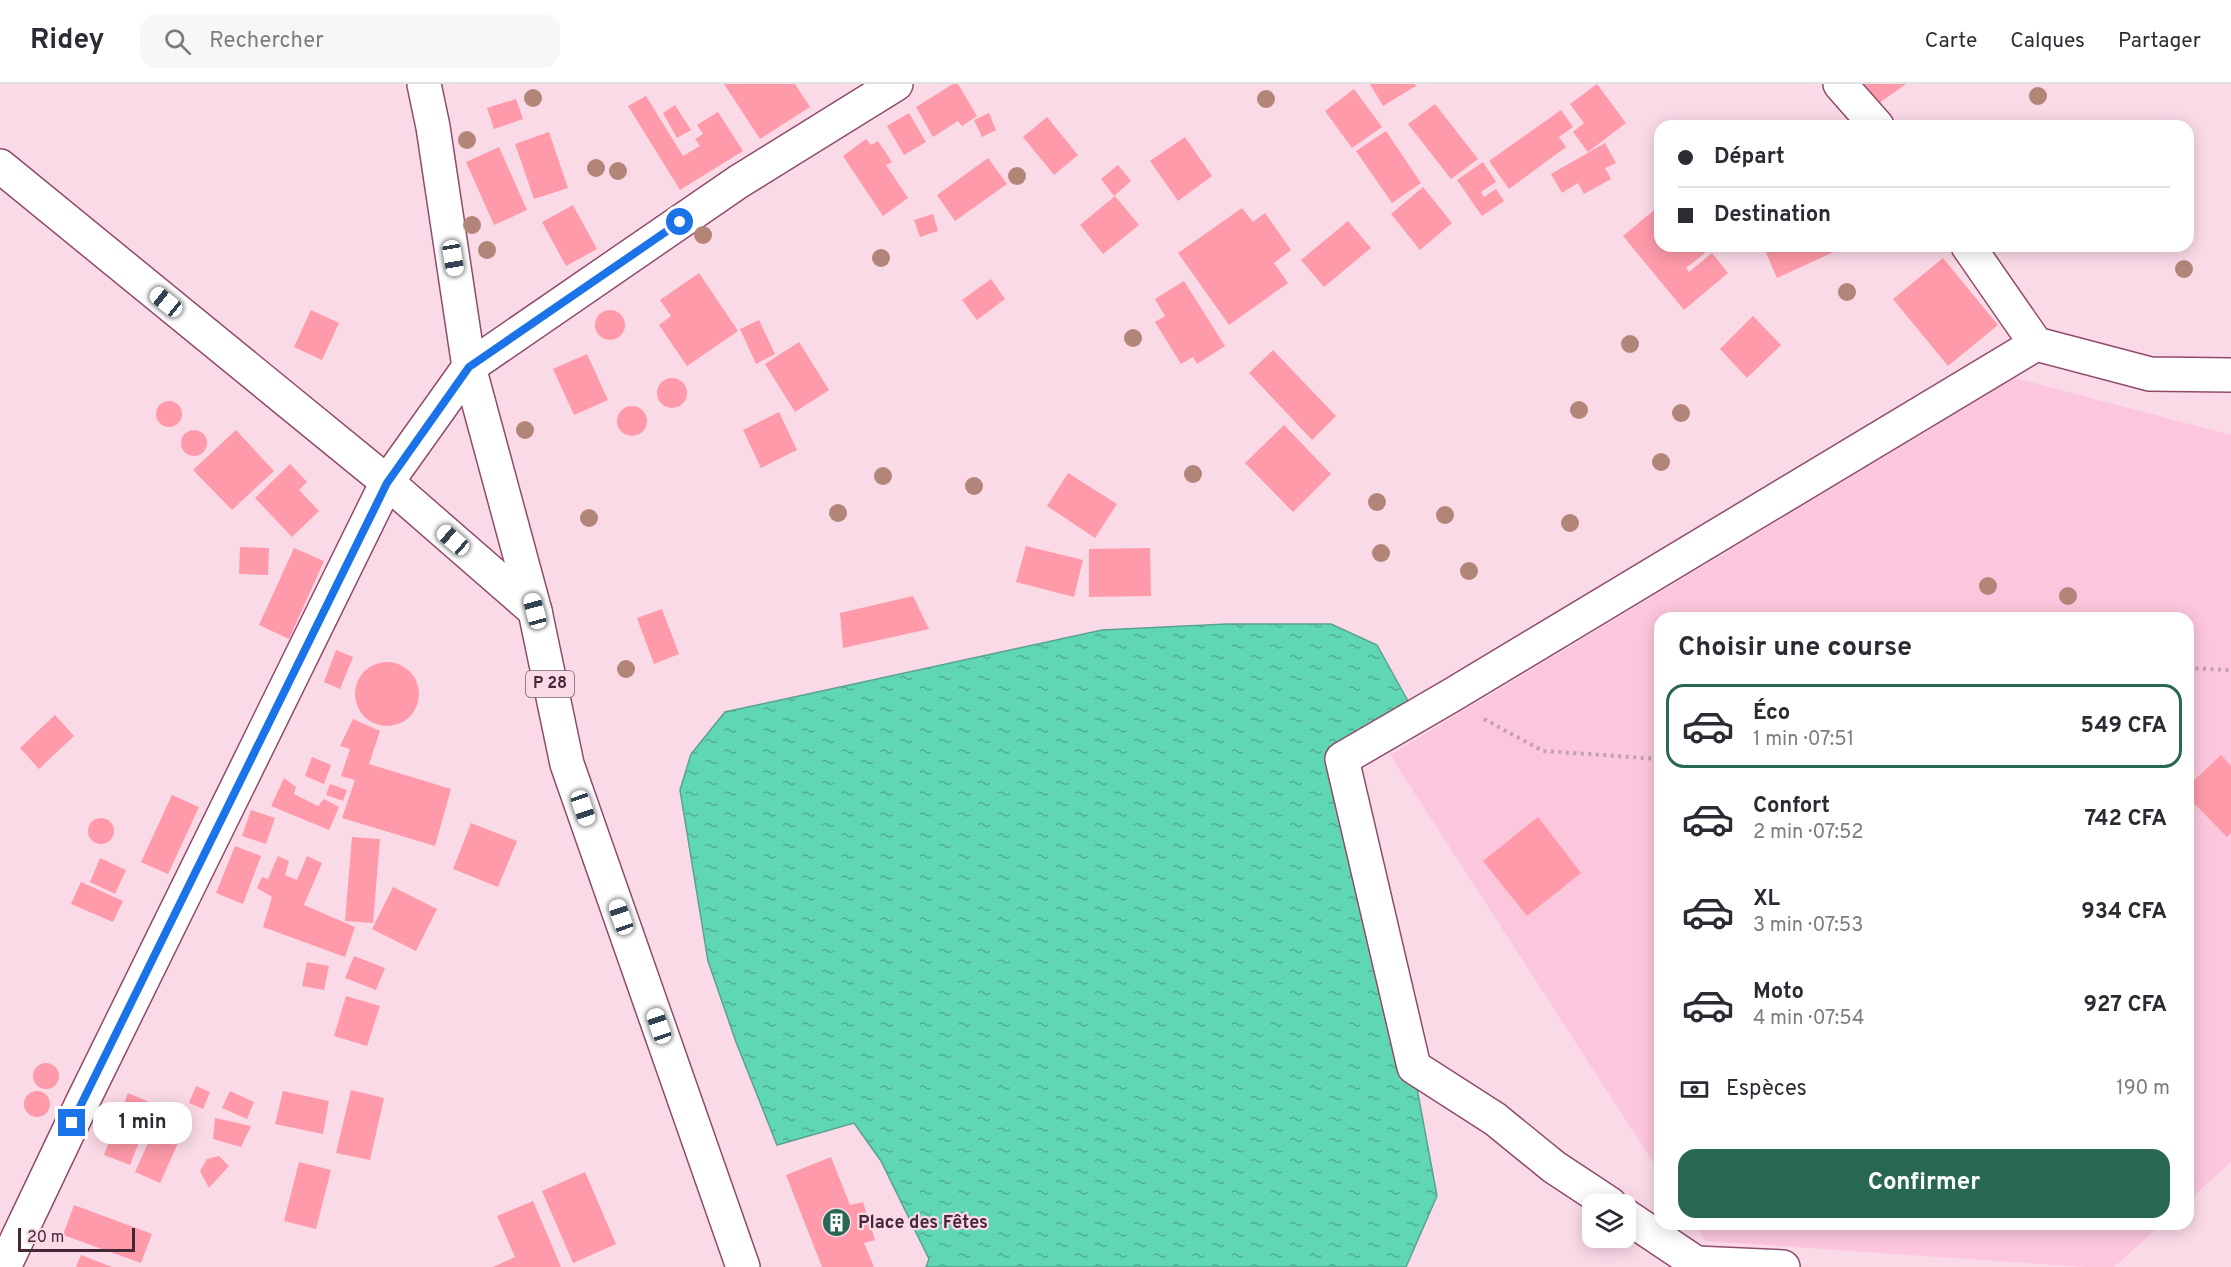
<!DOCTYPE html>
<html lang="fr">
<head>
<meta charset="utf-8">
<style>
  :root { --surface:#fff; --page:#f7f7f7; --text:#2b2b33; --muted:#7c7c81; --line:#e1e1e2; --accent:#276754 }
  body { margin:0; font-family:Overpass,sans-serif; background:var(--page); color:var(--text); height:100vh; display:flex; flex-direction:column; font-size:22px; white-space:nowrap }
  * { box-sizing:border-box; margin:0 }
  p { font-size:20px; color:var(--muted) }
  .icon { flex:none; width:33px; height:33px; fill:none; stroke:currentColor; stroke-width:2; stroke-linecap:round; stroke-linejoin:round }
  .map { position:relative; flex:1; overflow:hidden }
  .details { position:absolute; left:1654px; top:528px; width:540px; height:618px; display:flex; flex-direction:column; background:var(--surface); border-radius:18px; box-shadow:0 3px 15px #0003 }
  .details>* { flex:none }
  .hud { position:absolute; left:1654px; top:36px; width:540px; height:132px; border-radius:18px; box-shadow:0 3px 15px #0003; display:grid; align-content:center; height:132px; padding:0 24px; background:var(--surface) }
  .buttons { position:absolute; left:1582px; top:1110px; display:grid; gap:12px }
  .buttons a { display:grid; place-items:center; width:54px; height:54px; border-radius:12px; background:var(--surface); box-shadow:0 3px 15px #0003; font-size:30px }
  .scale { position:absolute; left:18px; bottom:15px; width:117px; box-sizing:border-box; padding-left:6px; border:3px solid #462736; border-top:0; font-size:16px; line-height:21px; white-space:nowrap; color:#462736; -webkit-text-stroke:4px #fbdae8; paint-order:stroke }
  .end { position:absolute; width:27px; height:27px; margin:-14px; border:8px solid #1a73e8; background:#fff; box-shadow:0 0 0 3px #fff }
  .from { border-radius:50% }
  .bubble { position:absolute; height:42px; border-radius:18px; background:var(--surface); box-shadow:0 3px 15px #0003; font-size:20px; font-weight:700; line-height:42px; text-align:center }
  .car { position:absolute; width:18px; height:36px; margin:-18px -9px; border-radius:8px; box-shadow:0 0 4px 2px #0007; background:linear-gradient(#fff 24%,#345 0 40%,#fff 0 76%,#345 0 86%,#fff 0) }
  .hud b { display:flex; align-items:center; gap:21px; height:57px; font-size:22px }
  .hud b+b { border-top:2px solid var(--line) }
  .hud i { width:15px; height:15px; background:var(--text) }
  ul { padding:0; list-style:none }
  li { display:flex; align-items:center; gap:18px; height:84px; margin:0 12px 9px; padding:0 12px; border:3px solid transparent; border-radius:18px }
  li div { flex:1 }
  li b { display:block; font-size:22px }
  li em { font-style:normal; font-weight:700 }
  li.active { border-color:var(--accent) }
  li>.icon { width:54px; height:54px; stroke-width:1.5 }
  h2 { padding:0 24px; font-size:27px; line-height:72px }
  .pay { display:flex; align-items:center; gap:15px; height:66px; padding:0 24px; font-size:22px }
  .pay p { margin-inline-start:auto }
  .button { display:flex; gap:12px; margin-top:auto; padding:12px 24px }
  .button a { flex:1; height:69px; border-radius:18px; background:var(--accent); color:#fff; font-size:24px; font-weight:700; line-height:69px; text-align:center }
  header { display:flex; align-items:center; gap:36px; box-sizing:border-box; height:84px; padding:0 30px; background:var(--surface); border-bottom:2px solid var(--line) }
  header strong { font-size:28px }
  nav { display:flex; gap:33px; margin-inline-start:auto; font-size:21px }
  .search { width:420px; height:54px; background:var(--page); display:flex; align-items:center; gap:15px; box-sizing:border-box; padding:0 21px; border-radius:18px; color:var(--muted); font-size:22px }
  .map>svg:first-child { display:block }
  .built { fill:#fcc6dd }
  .water { fill:url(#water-ripples); stroke:#58a28e; stroke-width:1.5 }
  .building { fill:#fe9aa9 }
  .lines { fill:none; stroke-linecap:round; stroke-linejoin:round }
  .minor-casing { stroke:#904a6c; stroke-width:36 }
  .secondary-casing { stroke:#904a6c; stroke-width:36 }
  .primary-casing { stroke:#904a6c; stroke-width:36 }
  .path { stroke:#c1a0af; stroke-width:4; stroke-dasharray:3 4.5; stroke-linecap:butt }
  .minor { stroke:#fff; stroke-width:33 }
  .secondary { stroke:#fff; stroke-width:33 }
  .primary { stroke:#fff; stroke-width:33 }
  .tree { fill:#b28578 }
  .route { stroke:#1a73e8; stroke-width:8 }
  .labels { text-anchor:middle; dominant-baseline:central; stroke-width:4.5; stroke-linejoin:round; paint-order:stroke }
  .shield { fill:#fbdae8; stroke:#7c5d6b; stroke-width:1.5 }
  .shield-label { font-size:16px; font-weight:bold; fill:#462736 }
  .poi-label { font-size:18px; font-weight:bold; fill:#462736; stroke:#fbdae8; text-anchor:start }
</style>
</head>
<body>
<header>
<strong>Ridey</strong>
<div class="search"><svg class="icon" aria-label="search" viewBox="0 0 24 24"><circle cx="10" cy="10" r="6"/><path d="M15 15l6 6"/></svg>Rechercher</div>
<nav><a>Carte</a><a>Calques</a><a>Partager</a></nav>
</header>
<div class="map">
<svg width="2231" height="1183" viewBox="0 0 2231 1183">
  <defs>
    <pattern id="water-ripples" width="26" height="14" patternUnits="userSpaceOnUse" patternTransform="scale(1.5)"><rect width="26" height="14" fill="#60d7b3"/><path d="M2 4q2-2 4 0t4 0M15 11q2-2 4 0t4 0" fill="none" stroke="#51ae92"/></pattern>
  </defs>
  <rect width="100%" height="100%" fill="#fbdae8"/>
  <path class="built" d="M2015,294L2231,351V1078L2189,1116L2188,534H1660V1089L1390,671Z
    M1694,1140H2162L2114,1183H2085L1705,1157Z"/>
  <path class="water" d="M1227,540H1331L1377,561L1414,628L1338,674L1413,983L1437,1112L1406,1183H926L929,1175L881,1077L854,1039L777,1061L736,958L708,877L680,706L691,670L725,628L1102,546Z"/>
  <path class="building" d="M724,0H795L810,23L760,55Z
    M953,0H958L977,32L962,42L958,37L933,53L916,23Z
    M1370,0H1415L1416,2L1383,22Z
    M1597,0L1626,39L1588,68L1573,48L1584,39L1570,20Z
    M1863,0H1906L1878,20Z
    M1354,5L1382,43L1352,64L1325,27Z
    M646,12L683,72L700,62L695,55L703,50L697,41L718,28L743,67L680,106L628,22Z
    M516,15L523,35L494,45L487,24Z
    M1435,20L1478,75L1451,95L1408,40Z
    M675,21L691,46L677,54L663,29Z
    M1561,26L1573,43L1559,53L1566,63L1509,105L1489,77Z
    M909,29L926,58L904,71L887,42Z
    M989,29L996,46L982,53L974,36Z
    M1047,33L1078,71L1054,91L1023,53Z
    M1386,47L1421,99L1392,119L1356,67Z
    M549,48L568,104L534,115L515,60Z
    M1185,53L1212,92L1178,117L1150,77Z
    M866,55L871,61L878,57L892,78L886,81L908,114L883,132L843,72Z
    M1605,59L1616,79L1605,84L1611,95L1584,110L1578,99L1562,109L1551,90Z
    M499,63L527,126L494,141L466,78Z
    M988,74L1007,100L955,137L937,111Z
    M1483,78L1496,98L1481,108L1484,113L1496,105L1504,117L1482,132L1457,96Z
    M1118,81L1131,97L1114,112L1101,95Z
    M1423,103L1452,139L1420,166L1391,130Z
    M1115,112L1139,141L1103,170L1080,141Z
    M573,121L597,165L566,182L542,138Z
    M1660,121V162H1699L1705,169L1686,184L1689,188L1712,169L1728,189L1684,226L1623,152Z
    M1242,124L1253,138L1265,129L1291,166L1274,179L1288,199L1229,241L1178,169Z
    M933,130L938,147L920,153L914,136Z
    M1348,137L1371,164L1324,203L1301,176Z
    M1763,162H1839L1840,165L1777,194Z
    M1943,174L1998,241L1948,282L1893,215Z
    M699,189L738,247L687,282L659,241L671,232L660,216Z
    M991,195L1005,215L977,236L962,216Z
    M1184,197L1225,262L1197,280L1193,273L1181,280L1155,238L1165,232L1155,215Z
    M595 241a15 15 0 1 1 30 0a15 15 0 1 1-30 0Z
    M311,226L339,239L322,276L294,263Z
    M1753,232L1781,261L1747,294L1720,265Z
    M759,236L775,270L756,280L740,245Z
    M799,258L829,306L795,328L765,280Z
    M1273,266L1336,332L1312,356L1249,289Z
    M587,270L608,316L574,331L553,285Z
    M657 309a15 15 0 1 1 30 0a15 15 0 1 1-30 0Z
    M156 330a13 13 0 1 1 26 0a13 13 0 1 1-26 0Z
    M617 337a15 15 0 1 1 30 0a15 15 0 1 1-30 0Z
    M779,328L797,366L761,384L743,346Z
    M1284,341L1331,390L1293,428L1245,379Z
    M236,346L274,387L232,426L193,386Z
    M181 359a13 13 0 1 1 26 0a13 13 0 1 1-26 0Z
    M290,380L307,398L299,406L319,427L292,453L255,414Z
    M1068,389L1117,420L1095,454L1047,422Z
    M1026,462L1083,476L1074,513L1016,498Z
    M240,463L269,464L268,491L239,490Z
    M294,464L324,477L289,555L259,541Z
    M1150,464L1151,512L1089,513V465Z
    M913,512L929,545L843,564L840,529Z
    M662,525L679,570L654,580L637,534Z
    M336,566L353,573L340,605L324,598Z
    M355 610a32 32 0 1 1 64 0a32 32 0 1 1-64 0Z
    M55,631L74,652L39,685L20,664Z
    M353,635L380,647L369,680L451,705L435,762L342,734L355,696L341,692L350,665L340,662Z
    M2221,671L2231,682V749L2227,753L2188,713V702Z
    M312,673L331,681L324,700L305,692Z
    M284,694L296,703L294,710L318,722L324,715L339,723L329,746L271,722Z
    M330,700L347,706L343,717L326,711Z
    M172,711L199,723L168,790L141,778Z
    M251,726L275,734L266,760L242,752Z
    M1538,733L1581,789L1527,832L1483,777Z
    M88 747a13 13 0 1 1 26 0a13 13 0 1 1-26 0Z
    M471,739L517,757L498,803L453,785Z
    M352,753L380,755L373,839L345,837Z
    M235,762L261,772L243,820L216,809Z
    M278,772L289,777L285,791L297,796L307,772L322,779L304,821L355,843L345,873L263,843L272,813L257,804L262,793L268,795Z
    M100,774L126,786L115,810L90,798Z
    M81,798L123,817L113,838L71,820Z
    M393,803L437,825L416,867L372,845Z
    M354,872L385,884L376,906L345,894Z
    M307,878L329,882L324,906L302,902Z
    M346,912L380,922L367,962L334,952Z
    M33 992a13 13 0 1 1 26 0a13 13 0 1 1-26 0Z
    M196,1002L210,1008L203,1025L189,1019Z
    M351,1006L384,1014L370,1076L336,1069Z
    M230,1007L254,1018L247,1035L222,1024Z
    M283,1007L329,1017L323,1050L275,1040Z
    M24 1020a13 13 0 1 1 26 0a13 13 0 1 1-26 0Z
    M128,1009L154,1020L130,1081L104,1071Z
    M215,1034L251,1042L241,1063L213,1055Z
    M153,1048L178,1059L160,1099L135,1088Z
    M219,1072L229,1082L209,1104L200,1087L207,1075Z
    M831,1073L850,1121L863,1118L875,1156L864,1159L874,1183H822L786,1091Z
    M299,1078L331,1086L316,1145L284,1137Z
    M585,1088L616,1160L573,1179L542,1107Z
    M533,1117L561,1183H493L515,1173L497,1132Z
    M74,1121L152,1150L141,1179L63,1151Z
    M81,1171L112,1183H76Z"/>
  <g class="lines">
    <defs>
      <path id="minor" d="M1840,0L1877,42
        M0,82L387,398L535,527
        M1968,162L2036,260L2150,290L2231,291
        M469,283L738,98L896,0
        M1610,1120L1554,1083L1495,1035L1414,983L1342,675L1452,611L2036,260
        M1626,1132L1696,1179L1783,1183"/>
      <path id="secondary" d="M4,1183L82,1019L387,398L469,283"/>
      <path id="primary" d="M424,0L433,43L469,283L535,527L567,680L743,1183"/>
    </defs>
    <use href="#minor" class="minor-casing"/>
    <use href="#secondary" class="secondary-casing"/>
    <use href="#primary" class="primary-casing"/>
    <path class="path" d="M2188,584L2231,586
      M1484,635L1543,667L1660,675"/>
    <use href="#minor" class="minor"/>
    <use href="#secondary" class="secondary"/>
    <use href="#primary" class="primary"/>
  </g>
  <g class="tree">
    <circle cx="2038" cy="12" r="9"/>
    <circle cx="533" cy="14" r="9"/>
    <circle cx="1266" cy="15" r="9"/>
    <circle cx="467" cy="56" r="9"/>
    <circle cx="596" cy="84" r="9"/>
    <circle cx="618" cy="87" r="9"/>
    <circle cx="1017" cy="92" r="9"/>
    <circle cx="472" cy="141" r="9"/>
    <circle cx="703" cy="151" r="9"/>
    <circle cx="487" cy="166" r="9"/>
    <circle cx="881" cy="174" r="9"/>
    <circle cx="2184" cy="185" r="9"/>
    <circle cx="1847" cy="208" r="9"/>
    <circle cx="1133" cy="254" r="9"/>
    <circle cx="1630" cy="260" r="9"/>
    <circle cx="1579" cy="326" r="9"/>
    <circle cx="1681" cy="329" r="9"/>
    <circle cx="525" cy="346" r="9"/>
    <circle cx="1661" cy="378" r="9"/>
    <circle cx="1193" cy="390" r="9"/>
    <circle cx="883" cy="392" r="9"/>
    <circle cx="974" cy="402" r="9"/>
    <circle cx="1377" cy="418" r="9"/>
    <circle cx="838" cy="429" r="9"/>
    <circle cx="1445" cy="431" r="9"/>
    <circle cx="589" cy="434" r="9"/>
    <circle cx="1570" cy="439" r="9"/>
    <circle cx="1381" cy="469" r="9"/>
    <circle cx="1469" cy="487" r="9"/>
    <circle cx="1988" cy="502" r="9"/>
    <circle cx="2068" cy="512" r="9"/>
    <circle cx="626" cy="585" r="9"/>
  </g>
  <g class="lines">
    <path class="route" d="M72,1039L387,399L469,283L680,138"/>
  </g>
  <defs>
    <symbol id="building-disc" viewBox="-11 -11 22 22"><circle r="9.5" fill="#276754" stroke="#fbdae8"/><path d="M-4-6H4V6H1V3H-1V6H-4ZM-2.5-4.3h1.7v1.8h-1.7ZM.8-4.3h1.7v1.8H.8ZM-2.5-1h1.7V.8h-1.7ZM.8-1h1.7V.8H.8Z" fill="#fff"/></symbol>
  </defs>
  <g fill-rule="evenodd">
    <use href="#building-disc" x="820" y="1122" width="33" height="33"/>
  </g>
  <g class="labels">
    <rect class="shield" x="526" y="587" width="48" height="26" rx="4.5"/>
    <g class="shield-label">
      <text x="550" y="600">P 28</text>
    </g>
    <g class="poi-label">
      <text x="858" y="1139">Place des Fêtes</text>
    </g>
  </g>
</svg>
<div class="buttons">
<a><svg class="icon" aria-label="layers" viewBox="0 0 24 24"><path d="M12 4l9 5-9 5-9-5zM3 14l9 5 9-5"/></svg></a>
</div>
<div class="scale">20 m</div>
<i class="end from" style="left:680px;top:138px"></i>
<i class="end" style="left:72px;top:1039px"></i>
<div class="bubble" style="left:93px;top:1018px;width:99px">1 min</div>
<i class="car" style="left:453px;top:174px;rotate:171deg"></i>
<i class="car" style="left:166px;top:218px;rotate:309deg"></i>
<i class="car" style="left:453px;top:456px;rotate:311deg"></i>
<i class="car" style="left:535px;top:527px;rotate:345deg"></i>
<i class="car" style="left:583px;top:724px;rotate:161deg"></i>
<i class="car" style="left:621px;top:833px;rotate:341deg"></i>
<i class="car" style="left:659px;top:942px;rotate:341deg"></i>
<div class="hud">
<b><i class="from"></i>Départ</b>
<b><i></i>Destination</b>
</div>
<section class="details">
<h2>Choisir une course</h2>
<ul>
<li class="active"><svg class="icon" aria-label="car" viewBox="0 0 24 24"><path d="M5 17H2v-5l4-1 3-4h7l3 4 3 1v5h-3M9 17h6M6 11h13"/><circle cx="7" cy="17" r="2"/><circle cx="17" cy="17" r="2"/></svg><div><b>Éco</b><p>1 min · 07:51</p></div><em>549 CFA</em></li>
<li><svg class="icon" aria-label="car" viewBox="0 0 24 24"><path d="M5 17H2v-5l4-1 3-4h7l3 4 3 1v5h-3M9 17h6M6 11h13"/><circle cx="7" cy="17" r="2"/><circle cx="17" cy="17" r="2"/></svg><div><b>Confort</b><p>2 min · 07:52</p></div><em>742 CFA</em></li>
<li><svg class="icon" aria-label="car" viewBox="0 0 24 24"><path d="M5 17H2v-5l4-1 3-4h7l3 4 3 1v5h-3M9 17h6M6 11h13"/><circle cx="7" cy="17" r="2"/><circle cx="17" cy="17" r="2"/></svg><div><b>XL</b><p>3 min · 07:53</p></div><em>934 CFA</em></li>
<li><svg class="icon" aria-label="car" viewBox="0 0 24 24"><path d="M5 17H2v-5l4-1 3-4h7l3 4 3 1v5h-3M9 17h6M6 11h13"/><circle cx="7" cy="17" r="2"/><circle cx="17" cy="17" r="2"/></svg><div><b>Moto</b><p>4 min · 07:54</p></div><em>927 CFA</em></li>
</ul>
<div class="pay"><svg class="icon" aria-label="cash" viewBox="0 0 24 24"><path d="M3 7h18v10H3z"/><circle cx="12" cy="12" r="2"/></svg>Espèces<p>190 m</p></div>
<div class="button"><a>Confirmer</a></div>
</section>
</div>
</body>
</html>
